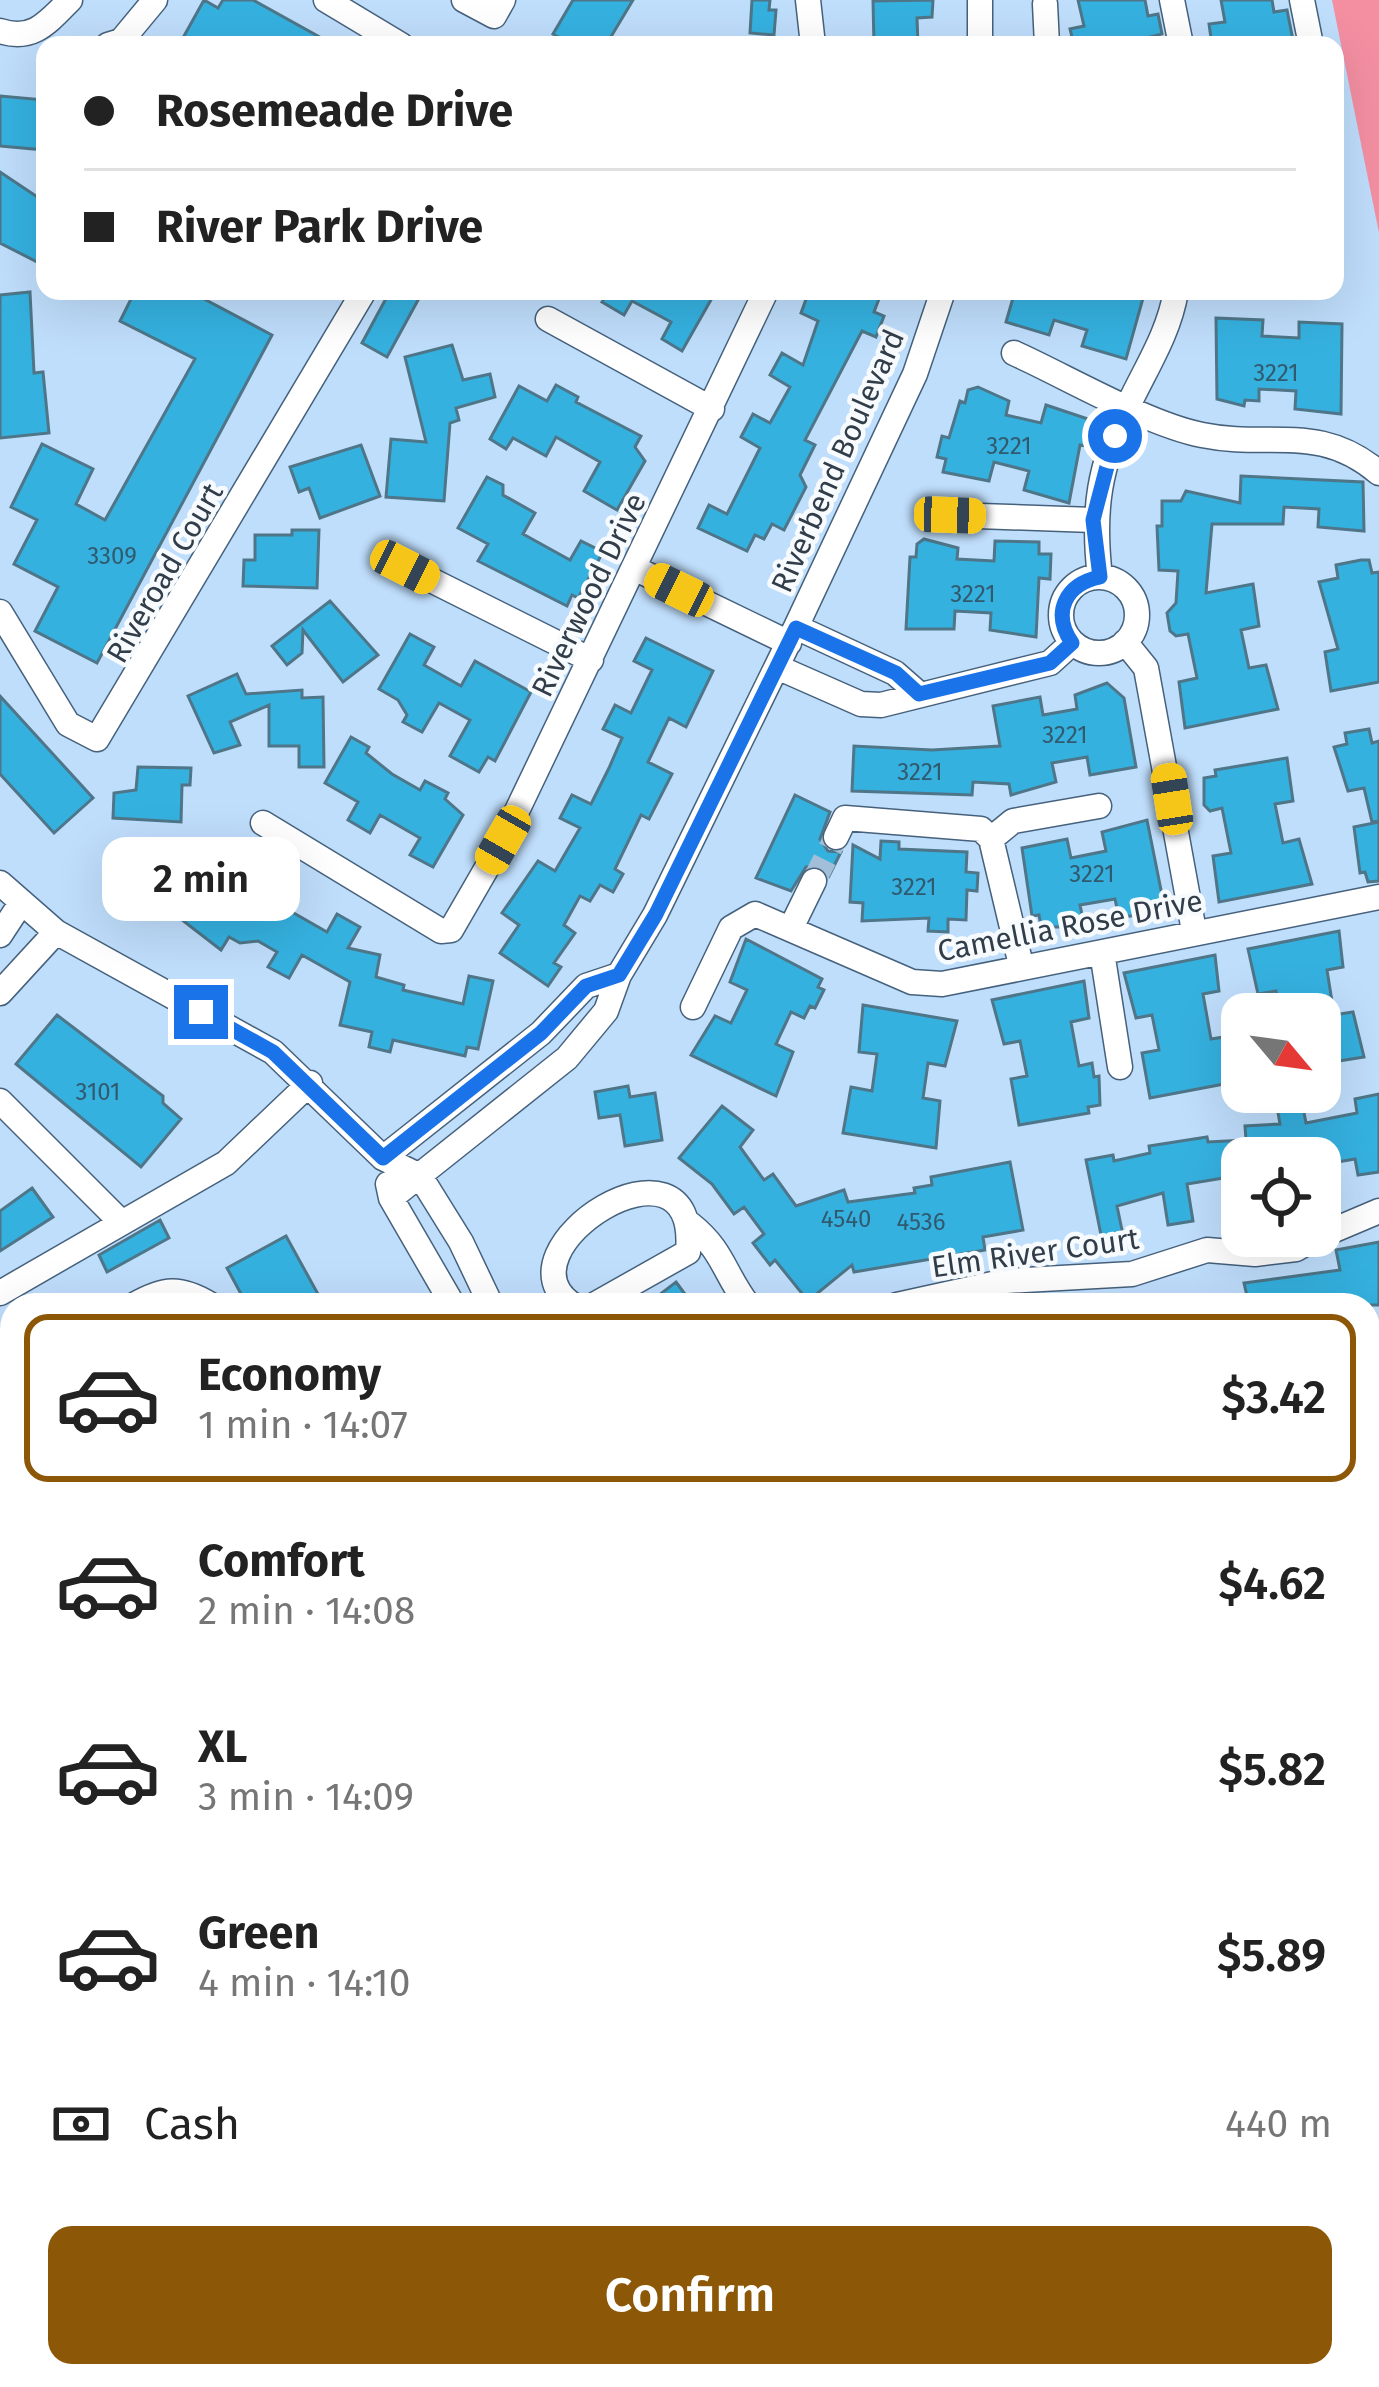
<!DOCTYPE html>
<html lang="en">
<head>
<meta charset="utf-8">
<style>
  :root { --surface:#fff; --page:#f6f6f6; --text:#222; --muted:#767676; --line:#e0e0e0; --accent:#8c5706 }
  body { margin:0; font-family:"Fira Sans",sans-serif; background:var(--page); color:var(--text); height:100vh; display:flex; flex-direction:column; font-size:45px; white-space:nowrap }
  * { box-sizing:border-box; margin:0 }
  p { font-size:39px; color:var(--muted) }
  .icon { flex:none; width:66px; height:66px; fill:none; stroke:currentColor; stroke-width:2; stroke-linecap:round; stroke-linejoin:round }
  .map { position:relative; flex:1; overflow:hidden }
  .side { position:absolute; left:0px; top:1293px; width:1380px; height:1095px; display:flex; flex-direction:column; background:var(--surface); border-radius:36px 36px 0 0; box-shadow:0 12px 48px #0002 }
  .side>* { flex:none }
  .guide { position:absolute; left:36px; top:36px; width:1308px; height:264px; border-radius:24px; box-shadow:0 12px 48px #0002; display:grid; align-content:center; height:264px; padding:0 48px; background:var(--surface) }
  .needle { width:78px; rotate:119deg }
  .controls { position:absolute; left:1221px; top:993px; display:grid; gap:24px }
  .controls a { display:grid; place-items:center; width:120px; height:120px; border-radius:24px; background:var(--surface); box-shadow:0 12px 48px #0002; font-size:60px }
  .end { position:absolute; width:54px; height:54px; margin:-27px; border:15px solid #1a73e8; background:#fff; box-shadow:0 0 0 6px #fff }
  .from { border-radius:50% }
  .bubble { position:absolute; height:84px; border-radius:24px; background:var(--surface); box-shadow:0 12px 48px #0002; font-size:39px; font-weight:600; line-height:84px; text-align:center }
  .car { position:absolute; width:36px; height:72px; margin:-36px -18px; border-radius:15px; box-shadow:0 0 9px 3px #0007; background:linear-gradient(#f5c518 24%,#345 0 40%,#f5c518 0 76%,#345 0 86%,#f5c518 0) }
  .guide b { display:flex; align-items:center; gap:42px; height:114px; font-size:45px }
  .guide b+b { border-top:3px solid var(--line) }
  .guide i { width:30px; height:30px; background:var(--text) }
  ul { padding:21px 0 0; list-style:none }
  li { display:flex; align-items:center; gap:36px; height:168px; margin:0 24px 18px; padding:0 24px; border:6px solid transparent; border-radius:24px }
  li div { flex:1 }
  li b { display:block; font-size:45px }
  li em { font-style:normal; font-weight:600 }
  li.on { border-color:var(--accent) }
  li>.icon { width:108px; height:108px; stroke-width:1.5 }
  .pay { display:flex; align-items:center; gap:30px; height:132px; padding:0 48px; font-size:45px }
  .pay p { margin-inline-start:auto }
  .primary-button { display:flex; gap:24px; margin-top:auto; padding:24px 48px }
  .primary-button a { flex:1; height:138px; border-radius:24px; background:var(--accent); color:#fff; font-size:48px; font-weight:600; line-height:138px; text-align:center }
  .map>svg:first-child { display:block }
  .green { fill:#f48fa2 }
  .building { fill:#35b1e0; stroke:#4e7688; stroke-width:3 }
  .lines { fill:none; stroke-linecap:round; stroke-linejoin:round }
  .minor-tunnel { stroke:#a3bed8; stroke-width:24; stroke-dasharray:24 12; stroke-linecap:butt }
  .minor-casing { stroke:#46617c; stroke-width:27 }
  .minor { stroke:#fff; stroke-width:24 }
  .route { stroke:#1a73e8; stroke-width:15 }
  .labels { text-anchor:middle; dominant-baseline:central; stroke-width:9; stroke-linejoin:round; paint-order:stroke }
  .number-label { font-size:24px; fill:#325a6f }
  .street-label { font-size:30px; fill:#313d49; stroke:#f8fbfe }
</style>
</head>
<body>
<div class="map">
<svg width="1379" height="2387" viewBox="0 0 1379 2387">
  <rect width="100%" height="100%" fill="#bfdefc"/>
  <path class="green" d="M1332,0H1379V233Z"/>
  <path class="building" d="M204,0L218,8L223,0H253L334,45H179Z
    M573,0H633L606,45H571L553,34Z
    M752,0H770L769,10H776L774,35L750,33Z
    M933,0L932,17L917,18L918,45H874L873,1Z
    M1078,0H1145L1148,16L1158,14L1162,34L1150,37L1152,45H1074L1070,29L1084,26Z
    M1221,0H1272L1274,12L1287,10L1294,45H1212L1209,24L1225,22Z
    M0,96L45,100V150L0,146Z
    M0,172L45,202V266L0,243Z
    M135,291H189L272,335L97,663L35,631L58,587L14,564L37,520L11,507L42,444L93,469L76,504L105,520L195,359L120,321Z
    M390,291H423L387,357L362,343Z
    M609,291H700L712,298L682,351L662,339L671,322L632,301L624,315L602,302Z
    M809,291H882L874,312L884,316L876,337L862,331L805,440L815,445L800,475L806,487L784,530L772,524L764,539L755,535L747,551L698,528L709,505L727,514L760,448L741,437L753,414L770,423L790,387L770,375L782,353L803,365L818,321L801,313Z
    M1015,291H1145L1126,359L1082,346L1087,330L1054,320L1049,335L1006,322Z
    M30,292L34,373L43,372L49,433L0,438V295Z
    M1216,318L1263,320L1262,336L1299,338V322L1342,324L1341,414L1295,409L1296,391L1259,389V401L1245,400L1244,406L1217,399Z
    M452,345L463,380L490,374L495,397L456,408L459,420L450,423L444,501L386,497L391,439L426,442L405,357Z
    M556,385L578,397L576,402L641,436L635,447L645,461L617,510L584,491L600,462L556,437L546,456L513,438L506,449L490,439L519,386L547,401Z
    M978,387L1009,401L1006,415L1041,423L1046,405L1097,422L1091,447L1080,445L1069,503L1024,490L1029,471L994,462L989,481L943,472L946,459L937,457L942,436L949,438L960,401L965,403L968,390Z
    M361,445L380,496L320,518L309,488L299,492L290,467Z
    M1241,476L1363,482L1364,531L1318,527L1319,509L1284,507L1283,524H1212L1206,593L1253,584L1259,626L1241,630L1249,668L1266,665L1278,709L1185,728L1179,682L1197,678L1188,634L1176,636L1170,631L1167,613L1176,603L1178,571L1159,570L1157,526H1162V501H1181L1186,491L1240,503Z
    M487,477L503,485V495L535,513L523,534L570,560L581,541L603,552L578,598L572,595L567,606L478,561L488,544L458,528Z
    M292,530H319L317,588L243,586L244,560H255V535H292Z
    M924,539L958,548L957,559L994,561L995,541L1039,542V554H1051L1050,579L1039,578L1036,637L990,630L991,613L955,611L954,629H906L910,557H916L917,544Z
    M1361,560H1369L1372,573L1379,572V682L1331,691L1325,652L1338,649L1319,582L1338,578L1336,565Z
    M330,601L378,655L343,682L303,630L302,653L287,665L272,646Z
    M410,634L434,647L424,665L461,686L475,661L531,692L495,761L488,757L479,772L450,756L470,720L439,703L422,732L403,722L407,715L398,700L379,689Z
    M646,638L713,671L686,727L669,718L648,762L672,774L649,819L641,815L615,869L623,874L613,892L600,885L590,901L580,896L564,925L575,933L554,963L561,967L548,986L500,953L519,925L502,913L538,861L555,871L580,828L560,818L572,795L591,804L609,768L622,738L603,729L615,705L631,713L652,670L634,661Z
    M237,674L246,694L302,690V698L323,697L324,767H299V746H269V705L230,722L240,745L214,753L188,696Z
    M1107,683L1124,698L1136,767L1090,775L1087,757L1052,763L1056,782L1011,795L1009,784L973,782L972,795L852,791L854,746L932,750L1000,746L993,706L1040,697L1043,715L1077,709L1075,695Z
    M0,696L93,798L54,833L0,774Z
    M1369,729L1372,743L1379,741V821L1372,822L1364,788L1348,791L1334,747L1347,744L1345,733Z
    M351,737L369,747L366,753L392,774L420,790L425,781L448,793L445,799L463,815L433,867L410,855L420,838L380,815L370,833L348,820L358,802L325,783Z
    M1287,758L1293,801L1275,804L1283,843L1299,839L1312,884L1219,902L1213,856L1231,853L1222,808L1210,811L1204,805V778L1216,776L1215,770Z
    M138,767L191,768L190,785H182L181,822L113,818L114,793L136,790Z
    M795,795L830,812L820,839L828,851L841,852L829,876L820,866L806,867L791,891L756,878Z
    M1147,820L1165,910L1119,918L1115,899L1080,905L1083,919L1069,922L1070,927H1041L1039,915L1032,916L1022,848L1067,839L1071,858L1106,851L1102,832Z
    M1379,822V881L1368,882L1365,872L1360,873L1354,827Z
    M175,840L212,871L209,875L258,903L269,886L291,899L285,908L327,932L337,914L360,927L348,948L380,955L376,977L404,985L403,990L463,1004L469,976L493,981L478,1049L467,1047L465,1056L393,1040L390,1052L369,1047L372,1032L340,1025L350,982L302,955L289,978L268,967L277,952L258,941L240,943L229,937L221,950L159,902L146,918L126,901Z
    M881,841L899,842V849L967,852L966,872L978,873L977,891L967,890L966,920L948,919V932L928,931L929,918L862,921L863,903L850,902L853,845L880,859Z
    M1339,931L1343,967L1327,970L1334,1014H1280L1276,991L1258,994L1248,949Z
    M746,939L822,979L818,987L824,990L815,1008L810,1006L804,1018L791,1012L776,1044L793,1052L776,1096L691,1055L715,1016L731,1023L747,990L730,982Z
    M1215,955L1219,991L1203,994L1211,1039L1230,1036L1240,1081L1150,1098L1142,1053L1159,1050L1152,1015L1136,1018L1124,973Z
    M1084,981L1089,1018L1071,1022L1079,1066L1092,1063L1094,1077L1099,1076L1100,1105L1088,1107L1089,1113L1019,1125L1011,1079L1027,1076L1020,1041L1004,1044L992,1000Z
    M863,1005L957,1021L945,1066L928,1063L923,1098L940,1101L936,1148L843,1133L851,1087L872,1091L877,1054L859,1052Z
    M1353,1012L1364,1057L1320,1064V1017Z
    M57,1015L163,1096V1103L181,1119L141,1167L16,1064Z
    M628,1086L630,1097L655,1093L662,1140L625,1146L620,1115L599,1118L595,1092Z
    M1379,1094V1172L1358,1175L1355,1159L1320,1165V1158H1242V1175L1187,1184L1193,1221L1168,1225L1163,1193L1117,1206L1123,1235L1102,1240L1086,1160L1113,1155L1114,1161L1150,1153L1149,1146L1207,1137L1208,1142L1246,1140L1245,1126L1280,1124L1277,1107L1302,1102L1306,1123L1357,1113L1355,1099Z
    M722,1106L753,1130L740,1147L764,1180L773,1174L796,1206L844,1190L848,1202L915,1193L914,1188L932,1185L931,1177L1010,1162L1023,1230L983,1237L985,1250L854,1272L852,1265L808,1301L775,1260L770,1265L753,1243L764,1234L744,1207L734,1214L712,1184L679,1158Z
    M32,1188L53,1217L0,1251V1211Z
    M160,1220L169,1238L107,1272L99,1255Z
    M286,1236L324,1305H247L227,1268Z
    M1379,1242V1305H1249L1244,1283L1340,1270L1336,1250Z
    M676,1282L693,1305H646Z"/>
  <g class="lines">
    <path class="minor-tunnel" d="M814,881L836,837"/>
    <defs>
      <path id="minor" d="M326,0L401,45
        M464,0L494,16L503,0
        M808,0L813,45
        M980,0V45
        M1172,0L1181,45
        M1302,0L1311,45
        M1045,4L1047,45
        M0,31C33,42 48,22 70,0
        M108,45L121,41L155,0
        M548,319L712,409
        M1014,353C1067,377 1147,424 1202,435C1270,449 1319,422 1379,473
        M950,515L1093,520
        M405,567L591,660
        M634,568L789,643
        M1100,577C1092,510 1099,465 1129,404C1147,366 1169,333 1176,291
        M1061 615a38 38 0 1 1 76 0a38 38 0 1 1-76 0Z
        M0,612L68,724L97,739L364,291
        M796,627L895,673L919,694
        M1125,642L1146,668L1194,931
        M777,667L861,704L881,705L1050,663L1072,643
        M263,823L441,931L451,930L503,840L766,291
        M836,837L845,818L981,829L991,839L1021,965
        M991,839L1013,821L1099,806
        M0,883L56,932L273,1052L383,1158L420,1176L461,1242L491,1305
        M792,926L814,881
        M0,935L21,903
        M1102,952L1120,1067
        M0,993L56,932
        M693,1007L731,928L755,914L912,982L942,984L1379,897
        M0,1101L121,1222
        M383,1158L541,1033L586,986L619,975
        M388,1184L391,1198L453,1305
        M391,1198L567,1058L606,1011L619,975L655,915L796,627L915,374L943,291
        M690,1224C724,1251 723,1272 748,1305
        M1320,1236L1379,1211
        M0,1293L226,1163L310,1083
        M134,1305C164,1288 180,1286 211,1305
        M573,1305C490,1251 700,1116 688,1252
        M594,1305L688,1252
        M897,1305L1006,1281L1132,1274L1207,1250L1255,1254L1296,1249L1319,1236
        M0,1381L12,1374
        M0,1644L7,1648L0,1661
        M0,1921L12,1928
        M1368,1997L1379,1992
        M0,2054L12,2033
        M0,2209L12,2207
        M1368,2366L1379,2357
        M178,2376L181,2387
        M469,2376L474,2387
        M731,2376L733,2387
        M1189,2376L1216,2379L1227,2387
        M84,2387L107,2376
        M1155,2387L1181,2376
        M1335,2387L1354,2376"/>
    </defs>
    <use href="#minor" class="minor-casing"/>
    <use href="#minor" class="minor"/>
  </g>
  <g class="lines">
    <path class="route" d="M201,1012L273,1052L383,1158L541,1033L586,986L619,975L656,914L796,628L896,673L919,694L1050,663L1072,643C1051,612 1066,584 1100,577L1093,520L1115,436"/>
  </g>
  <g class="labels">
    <g class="number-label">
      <text x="1276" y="373">3221</text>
      <text x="1009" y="446">3221</text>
      <text x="112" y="556">3309</text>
      <text x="973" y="594">3221</text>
      <text x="1065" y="735">3221</text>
      <text x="920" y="772">3221</text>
      <text x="1092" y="874">3221</text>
      <text x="914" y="887">3221</text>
      <text x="98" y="1092">3101</text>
      <text x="846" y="1219">4540</text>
      <text x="921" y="1222">4536</text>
    </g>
    <g class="street-label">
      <text transform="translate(838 461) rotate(-66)">Riverbend Boulevard</text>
      <text transform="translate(165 573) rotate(-60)">Riveroad Court</text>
      <text transform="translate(589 595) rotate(-64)">Riverwood Drive</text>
      <text transform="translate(1070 926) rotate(-11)">Camellia Rose Drive</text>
      <text transform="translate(1035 1253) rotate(-8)">Elm River Court</text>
    </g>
  </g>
</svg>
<div class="controls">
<a><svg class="needle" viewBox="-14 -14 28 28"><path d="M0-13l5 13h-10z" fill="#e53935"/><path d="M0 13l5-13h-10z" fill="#767676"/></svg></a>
<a><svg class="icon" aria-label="locate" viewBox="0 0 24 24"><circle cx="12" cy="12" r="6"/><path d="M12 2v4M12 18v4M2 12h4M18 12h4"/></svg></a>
</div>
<i class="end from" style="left:1115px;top:436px"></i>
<i class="end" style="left:201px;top:1012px"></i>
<div class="bubble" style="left:102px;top:837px;width:198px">2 min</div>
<i class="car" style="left:950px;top:515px;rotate:92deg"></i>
<i class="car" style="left:405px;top:567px;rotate:117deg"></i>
<i class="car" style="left:679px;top:590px;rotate:296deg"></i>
<i class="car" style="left:1172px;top:799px;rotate:351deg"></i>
<i class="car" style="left:503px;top:840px;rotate:210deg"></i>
<div class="guide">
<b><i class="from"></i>Rosemeade Drive</b>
<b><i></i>River Park Drive</b>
</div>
<section class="side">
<ul>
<li class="on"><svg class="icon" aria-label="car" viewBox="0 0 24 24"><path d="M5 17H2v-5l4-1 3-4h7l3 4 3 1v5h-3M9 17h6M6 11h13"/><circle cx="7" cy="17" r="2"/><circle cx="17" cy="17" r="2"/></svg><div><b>Economy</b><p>1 min · 14:07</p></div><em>$3.42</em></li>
<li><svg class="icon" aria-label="car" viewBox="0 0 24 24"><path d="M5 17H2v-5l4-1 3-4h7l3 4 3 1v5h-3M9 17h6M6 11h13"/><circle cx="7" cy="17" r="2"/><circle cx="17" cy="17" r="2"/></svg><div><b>Comfort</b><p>2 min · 14:08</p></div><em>$4.62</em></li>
<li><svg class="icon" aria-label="car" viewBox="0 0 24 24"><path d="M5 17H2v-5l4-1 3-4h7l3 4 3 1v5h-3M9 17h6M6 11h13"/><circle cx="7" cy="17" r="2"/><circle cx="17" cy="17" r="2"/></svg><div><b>XL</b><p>3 min · 14:09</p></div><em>$5.82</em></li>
<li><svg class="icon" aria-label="car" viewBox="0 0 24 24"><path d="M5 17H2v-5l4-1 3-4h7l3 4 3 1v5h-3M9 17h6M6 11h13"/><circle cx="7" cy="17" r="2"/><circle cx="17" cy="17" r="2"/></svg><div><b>Green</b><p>4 min · 14:10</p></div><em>$5.89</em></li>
</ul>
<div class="pay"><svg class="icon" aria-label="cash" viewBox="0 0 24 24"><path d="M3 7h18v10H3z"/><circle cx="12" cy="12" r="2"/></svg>Cash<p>440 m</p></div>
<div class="primary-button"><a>Confirm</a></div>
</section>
</div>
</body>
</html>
